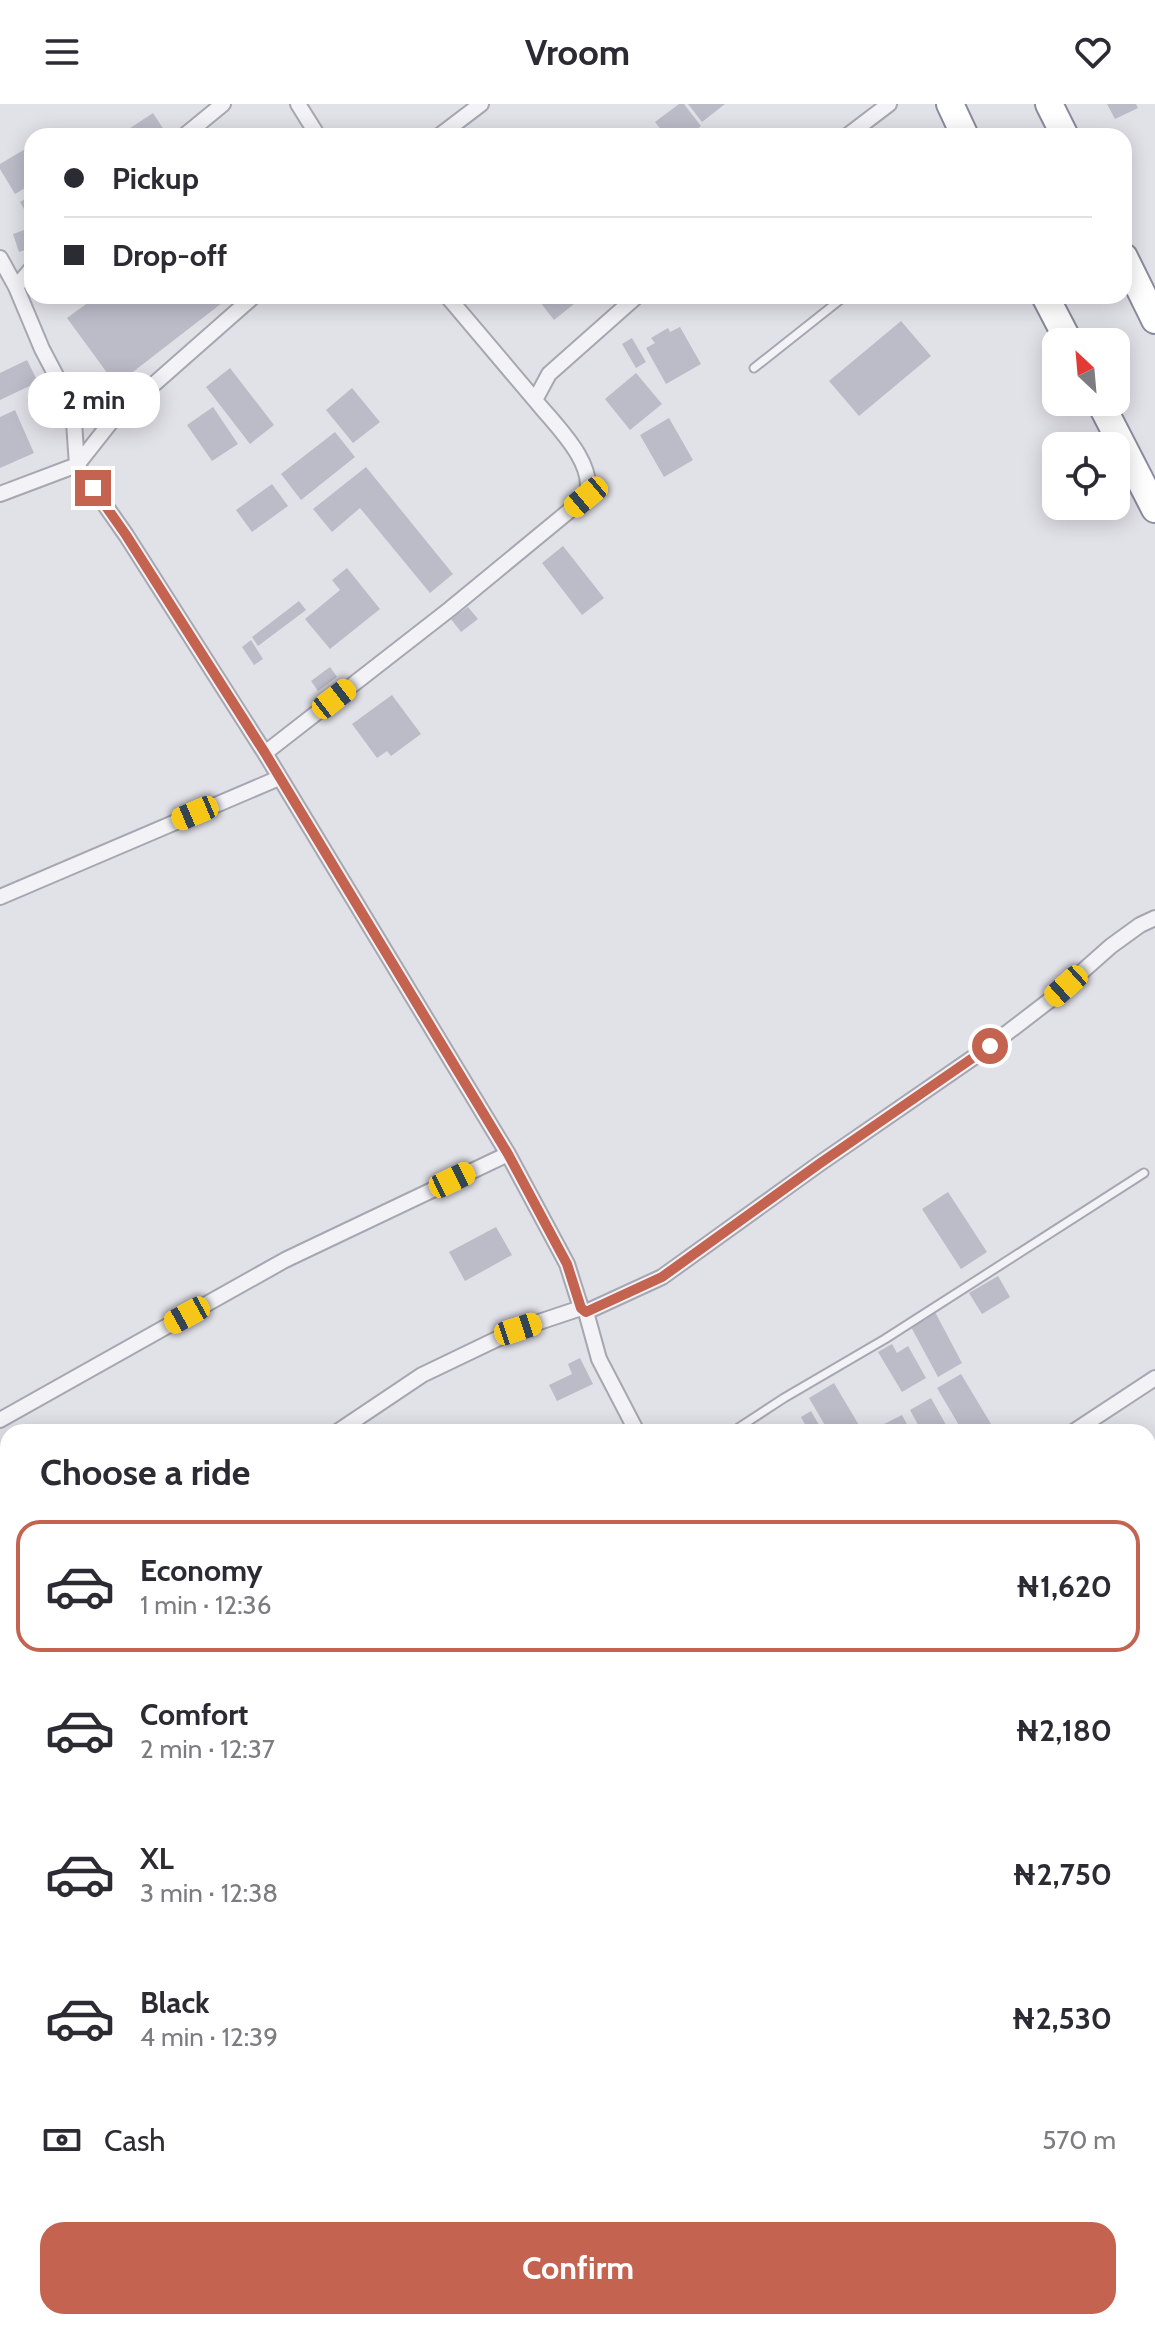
<!DOCTYPE html>
<html lang="en">
<head>
<meta charset="utf-8">
<style>
  :root { --surface:#fff; --page:#f7f7f7; --text:#2b2b33; --muted:#7c7c81; --line:#e1e1e2; --accent:#c36350 }
  body { margin:0; font-family:Cabin,sans-serif; background:var(--page); color:var(--text); height:100vh; display:flex; flex-direction:column; font-size:30px; white-space:nowrap }
  * { box-sizing:border-box; margin:0 }
  p { font-size:26px; color:var(--muted) }
  .icon { flex:none; width:44px; height:44px; fill:none; stroke:currentColor; stroke-width:2; stroke-linecap:round; stroke-linejoin:round }
  .map { position:relative; flex:1; overflow:hidden }
  .panel { position:absolute; left:0px; top:1320px; width:1156px; height:906px; display:flex; flex-direction:column; background:var(--surface); border-radius:24px 24px 0 0; box-shadow:0 4px 20px #0003 }
  .panel>* { flex:none }
  .top-card { position:absolute; left:24px; top:24px; width:1108px; height:176px; border-radius:24px; box-shadow:0 4px 20px #0003; display:grid; align-content:center; height:176px; padding:0 40px; background:var(--surface) }
  .needle { width:52px; rotate:334deg }
  .buttons { position:absolute; left:1042px; top:224px; display:grid; gap:16px }
  .buttons a { display:grid; place-items:center; width:88px; height:88px; border-radius:16px; background:var(--surface); box-shadow:0 4px 20px #0003; font-size:40px }
  .end { position:absolute; width:36px; height:36px; margin:-18px; border:10px solid #c36350; background:#fff; box-shadow:0 0 0 4px #fff }
  .from { border-radius:50% }
  .bubble { position:absolute; height:56px; border-radius:24px; background:var(--surface); box-shadow:0 4px 20px #0003; font-size:26px; font-weight:700; line-height:56px; text-align:center }
  .car { position:absolute; width:24px; height:48px; margin:-24px -12px; border-radius:10px; box-shadow:0 0 6px 2px #0007; background:linear-gradient(#f5c518 24%,#345 0 40%,#f5c518 0 76%,#345 0 86%,#f5c518 0) }
  .top-card b { display:flex; align-items:center; gap:28px; height:76px; font-size:30px }
  .top-card b+b { border-top:2px solid var(--line) }
  .top-card i { width:20px; height:20px; background:var(--text) }
  ul { padding:0; list-style:none }
  li { display:flex; align-items:center; gap:24px; height:132px; margin:0 16px 12px; padding:0 24px; border:4px solid transparent; border-radius:24px }
  li div { flex:1 }
  li b { display:block; font-size:30px }
  li em { font-style:normal; font-weight:700 }
  li.on { border-color:var(--accent) }
  li>.icon { width:72px; height:72px; stroke-width:1.5 }
  h2 { padding:0 40px; font-size:36px; line-height:96px }
  .pay { display:flex; align-items:center; gap:20px; height:88px; padding:0 40px; font-size:30px }
  .pay p { margin-inline-start:auto }
  .action { display:flex; gap:16px; margin-top:auto; padding:16px 40px }
  .action a { flex:1; height:92px; border-radius:24px; background:var(--accent); color:#fff; font-size:32px; font-weight:700; line-height:92px; text-align:center }
  header { display:flex; justify-content:space-between; align-items:center; height:104px; padding:0 40px; background:var(--surface); font-size:36px; font-weight:700 }
  .map>svg:first-child { display:block }
  .building { fill:#bbbcc8 }
  .lines { fill:none; stroke-linecap:round; stroke-linejoin:round }
  .lane-casing { stroke:#a7a7b2; stroke-width:11 }
  .street-casing { stroke:#a7a7b2; stroke-width:18 }
  .highway-casing { stroke:#898b9e; stroke-width:30 }
  .lane { stroke:#f3f3f7; stroke-width:7 }
  .street { stroke:#f3f3f7; stroke-width:14 }
  .highway { stroke:#fff; stroke-width:26 }
  .route { stroke:#c36350; stroke-width:10 }
</style>
</head>
<body>
<header><svg class="icon" aria-label="menu" viewBox="0 0 24 24"><path d="M4 6h16M4 12h16M4 18h16"/></svg>Vroom<svg class="icon" aria-label="heart" viewBox="0 0 24 24"><path d="M12 20l-8-8c-3-5 5-10 8-4 3-6 11-1 8 4z"/></svg></header>
<div class="map">
<svg width="1155" height="2225" viewBox="0 0 1155 2225">
  <rect width="100%" height="100%" fill="#e1e1e8"/>
  <path class="building" d="M679,0H684L701,22L688,32H666L655,18Z
    M688,0H725L702,18Z
    M1107,0H1136L1138,4L1115,15Z
    M153,9L168,32H118Z
    M32,41V80L15,90L0,65V60Z
    M32,91V119L20,98Z
    M27,125L32,144L19,148L13,130Z
    M97,192H231L116,281L67,214Z
    M547,192H584L554,216L540,198Z
    M901,217L931,252L859,312L829,277Z
    M680,223L701,260L666,280L646,244L655,239L651,234L668,224L670,228Z
    M632,234L646,258L636,264L622,240Z
    M27,256L38,278L0,296V269Z
    M230,264L274,321L250,340L206,283Z
    M636,269L662,300L630,326L605,295Z
    M352,284L380,318L353,339L326,306Z
    M213,303L238,340L212,357L187,321Z
    M15,306L34,349L0,364V313Z
    M669,314L693,356L664,373L640,331Z
    M335,328L355,353L301,396L281,370Z
    M366,363L453,470L430,489L360,404L332,428L313,405Z
    M272,380L288,402L252,428L236,406Z
    M563,442L604,494L582,511L542,459Z
    M347,464L380,505L330,545L305,515L340,486L332,476Z
    M299,497L306,506L258,542L252,533Z
    M468,503L478,515L461,528L451,515Z
    M251,536L263,555L254,561L242,543Z
    M330,563L337,573L318,587L311,577Z
    M392,591L421,630L391,652L387,647L377,654L352,620Z
    M948,1088L987,1148L961,1165L922,1105Z
    M496,1123L512,1151L465,1177L449,1148Z
    M998,1172L1010,1193L982,1210L969,1189Z
    M935,1208L962,1259L938,1273L910,1221Z
    M892,1240L897,1249L908,1242L926,1274L902,1288L878,1248Z
    M580,1254L593,1280L557,1297L549,1281L572,1270L568,1260Z
    M961,1270L994,1325L989,1328H963L937,1284Z
    M834,1279L863,1328H829L809,1294Z
    M931,1294L950,1328H922L910,1306Z
    M811,1307L823,1328H801L807,1324L801,1313Z
    M902,1311L911,1328H884L880,1322Z
    M8,1561V1619L0,1599V1564Z
    M466,2218H501L504,2225H470Z
    M971,2218H1005L993,2225H976Z"/>
  <g class="lines">
    <defs>
      <path id="lane" d="M754,264L845,192
        M732,1328L784,1294L885,1235L1144,1069"/>
      <path id="street" d="M298,0L318,32
        M184,32L223,0
        M439,32L481,0
        M847,32L889,0
        M0,154L16,183L42,245L73,304L93,315L111,318
        M16,183L32,164
        M447,192L535,296
        M73,304L77,361L126,431L265,649L508,1050L567,1160L581,1204L586,1208L599,1255L637,1328
        M0,390L77,361L111,318L254,192
        M265,649L450,505L586,393C598,360 554,320 535,296L549,270L637,192
        M0,793L279,674
        M586,1208L662,1173L819,1060L990,942L1050,896L1111,842L1140,821L1155,814
        M0,1316L285,1156L508,1050
        M337,1328L422,1271L518,1225L581,1204
        M1073,1328L1155,1274
        M0,1467L8,1491
        M0,1531L8,1528
        M1148,1624L1155,1620
        M1148,2044L1155,2041
        M1148,2138L1155,2148
        M950,2218L953,2225
        M658,2225L674,2218"/>
      <path id="highway" d="M950,0L965,32
        M1049,0L1065,32
        M1124,153L1155,216
        M1045,192L1069,238
        M1100,298L1155,405"/>
    </defs>
    <use href="#lane" class="lane-casing"/>
    <use href="#street" class="street-casing"/>
    <use href="#highway" class="highway-casing"/>
    <use href="#lane" class="lane"/>
    <use href="#street" class="street"/>
    <use href="#highway" class="highway"/>
  </g>
  <g class="lines">
    <path class="route" d="M93,384L126,431L265,649L508,1050L567,1160L581,1204L586,1208L662,1173L819,1060L990,942"/>
  </g>
</svg>
<div class="buttons">
<a><svg class="needle" viewBox="-14 -14 28 28"><path d="M0-13l5 13h-10z" fill="#e53935"/><path d="M0 13l5-13h-10z" fill="#7c7c81"/></svg></a>
<a><svg class="icon" aria-label="locate" viewBox="0 0 24 24"><circle cx="12" cy="12" r="6"/><path d="M12 2v4M12 18v4M2 12h4M18 12h4"/></svg></a>
</div>
<i class="end from" style="left:990px;top:942px"></i>
<i class="end" style="left:93px;top:384px"></i>
<div class="bubble" style="left:28px;top:268px;width:132px">2 min</div>
<i class="car" style="left:586px;top:393px;rotate:230deg"></i>
<i class="car" style="left:334px;top:595px;rotate:52deg"></i>
<i class="car" style="left:195px;top:709px;rotate:247deg"></i>
<i class="car" style="left:1066px;top:882px;rotate:228deg"></i>
<i class="car" style="left:452px;top:1076px;rotate:64deg"></i>
<i class="car" style="left:187px;top:1211px;rotate:241deg"></i>
<i class="car" style="left:518px;top:1225px;rotate:72deg"></i>
<div class="top-card">
<b><i class="from"></i>Pickup</b>
<b><i></i>Drop-off</b>
</div>
<section class="panel">
<h2>Choose a ride</h2>
<ul>
<li class="on"><svg class="icon" aria-label="car" viewBox="0 0 24 24"><path d="M5 17H2v-5l4-1 3-4h7l3 4 3 1v5h-3M9 17h6M6 11h13"/><circle cx="7" cy="17" r="2"/><circle cx="17" cy="17" r="2"/></svg><div><b>Economy</b><p>1 min · 12:36</p></div><em>₦1,620</em></li>
<li><svg class="icon" aria-label="car" viewBox="0 0 24 24"><path d="M5 17H2v-5l4-1 3-4h7l3 4 3 1v5h-3M9 17h6M6 11h13"/><circle cx="7" cy="17" r="2"/><circle cx="17" cy="17" r="2"/></svg><div><b>Comfort</b><p>2 min · 12:37</p></div><em>₦2,180</em></li>
<li><svg class="icon" aria-label="car" viewBox="0 0 24 24"><path d="M5 17H2v-5l4-1 3-4h7l3 4 3 1v5h-3M9 17h6M6 11h13"/><circle cx="7" cy="17" r="2"/><circle cx="17" cy="17" r="2"/></svg><div><b>XL</b><p>3 min · 12:38</p></div><em>₦2,750</em></li>
<li><svg class="icon" aria-label="car" viewBox="0 0 24 24"><path d="M5 17H2v-5l4-1 3-4h7l3 4 3 1v5h-3M9 17h6M6 11h13"/><circle cx="7" cy="17" r="2"/><circle cx="17" cy="17" r="2"/></svg><div><b>Black</b><p>4 min · 12:39</p></div><em>₦2,530</em></li>
</ul>
<div class="pay"><svg class="icon" aria-label="cash" viewBox="0 0 24 24"><path d="M3 7h18v10H3z"/><circle cx="12" cy="12" r="2"/></svg>Cash<p>570 m</p></div>
<div class="action"><a>Confirm</a></div>
</section>
</div>
</body>
</html>
